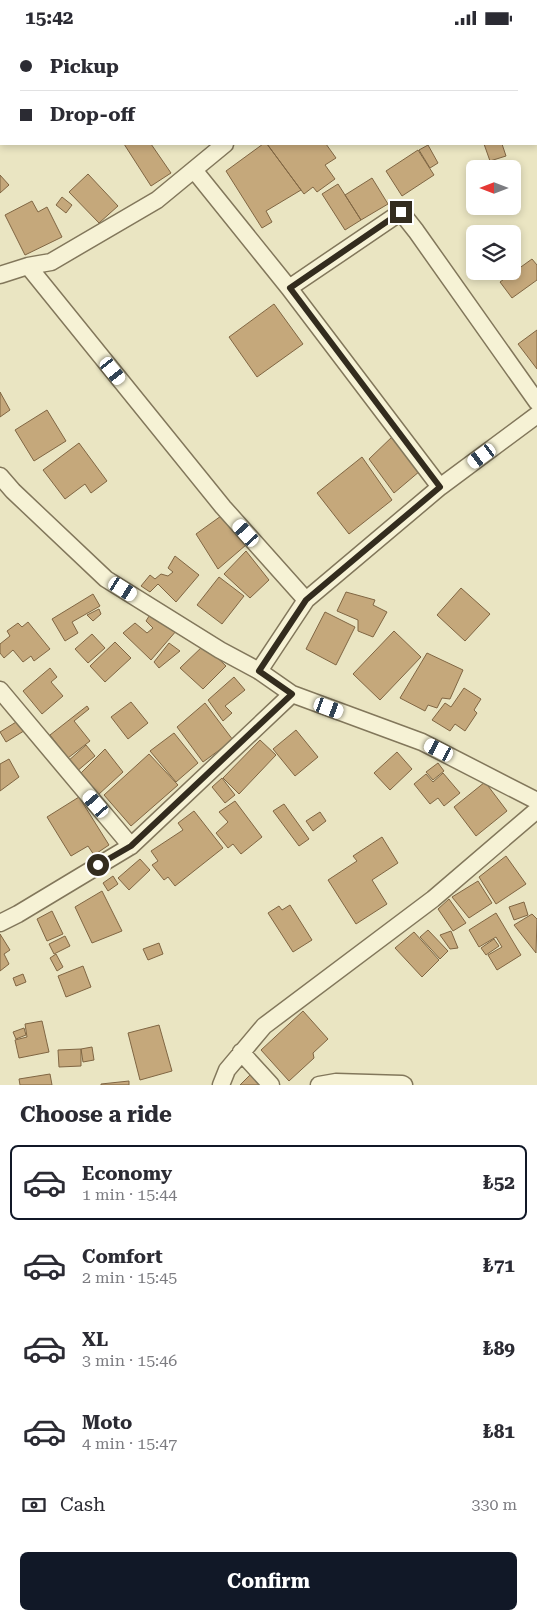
<!DOCTYPE html>
<html lang="en">
<head>
<meta charset="utf-8">
<style>
  :root { --surface:#fff; --page:#f7f7f7; --text:#2b2b33; --muted:#7c7c81; --line:#e1e1e2; --accent:#111827 }
  body { margin:0; font-family:"Roboto Serif",serif; background:var(--page); color:var(--text); height:100vh; display:flex; flex-direction:column; font-size:19px; white-space:nowrap }
  * { box-sizing:border-box; margin:0 }
  p { font-size:16px; color:var(--muted) }
  .icon { flex:none; width:28px; height:28px; fill:none; stroke:currentColor; stroke-width:2; stroke-linecap:round; stroke-linejoin:round }
  .map { position:relative; height:1050px; overflow:hidden }
  .drawer { display:flex; flex-direction:column; background:var(--surface); flex:1 }
  .drawer>* { flex:none }
  .hud { position:absolute; left:0px; top:0px; width:538px; height:110px; box-shadow:0 2px 8px #0003; display:grid; align-content:center; height:110px; padding:0 20px; background:var(--surface) }
  .needle { width:32px; rotate:270deg }
  .tools { position:absolute; left:466px; top:125px; display:grid; gap:10px }
  .tools a { display:grid; place-items:center; width:55px; height:55px; border-radius:8px; background:var(--surface); box-shadow:0 2px 8px #0003; font-size:25px }
  .end { position:absolute; width:22px; height:22px; margin:-11px; border:6px solid #332c1e; background:#fff; box-shadow:0 0 0 2px #fff }
  .from { border-radius:50% }
  .car { position:absolute; width:15px; height:30px; margin:-15px -8px; border-radius:6px; box-shadow:0 0 4px 1px #0007; background:linear-gradient(#fff 24%,#345 0 40%,#fff 0 76%,#345 0 86%,#fff 0) }
  .hud b { display:flex; align-items:center; gap:18px; height:48px; font-size:19px }
  .hud b+b { border-top:1px solid var(--line) }
  .hud i { width:12px; height:12px; background:var(--text) }
  ul { padding:0; list-style:none }
  li { display:flex; align-items:center; gap:15px; height:75px; margin:0 10px 8px; padding:0 10px; border:2px solid transparent; border-radius:8px }
  li div { flex:1 }
  li b { display:block; font-size:19px }
  li em { font-style:normal; font-weight:700 }
  li.selected { border-color:var(--accent) }
  li>.icon { width:45px; height:45px; stroke-width:1.5 }
  h2 { padding:0 20px; font-size:22px; line-height:60px }
  .pay { display:flex; align-items:center; gap:12px; height:55px; padding:0 20px; font-size:19px }
  .pay p { margin-inline-start:auto }
  .action { display:flex; gap:10px; margin-top:auto; padding:10px 20px }
  .action a { flex:1; height:58px; border-radius:8px; background:var(--accent); color:#fff; font-size:20px; font-weight:700; line-height:58px; text-align:center }
  .status { display:flex; justify-content:space-between; align-items:center; height:35px; padding:0 25px; background:var(--surface); direction:ltr }
  .status svg { height:14px; fill:currentColor }
  .map>svg:first-child { display:block }
  .building { fill:#c5a87b; stroke:#806643 }
  .lines { fill:none; stroke-linecap:round; stroke-linejoin:round }
  .minor-casing { stroke:#82775b; stroke-width:19 }
  .minor { stroke:#f6f2d5; stroke-width:16 }
  .route { stroke:#332c1e; stroke-width:6 }
</style>
</head>
<body>
<div class="status"><b>15:42</b><svg viewBox="0 0 49 12"><path d="M0 12V9h3v3zM5 12V6h3v6zM10 12V3h3v9zM15 12V0h3v12zM26 1h20v11H26zM47 4h2v5h-2z"/></svg></div>
<div class="map">
<svg width="537" height="1050" viewBox="0 0 537 1050">
  <rect width="100%" height="100%" fill="#eae5c2"/>
  <path class="building" d="M87,0H141L139,1Z
    M124,109H151L171,138L151,151Z
    M263,109H267L301,155L266,176L272,187L262,193L226,136Z
    M267,109H326L336,123L325,130L335,144L317,157L313,152L304,159Z
    M484,109H502L506,121L490,126Z
    M428,110L438,128L430,133L419,115Z
    M418,115L434,140L402,161L386,136Z
    M88,139L118,171L99,188L69,157Z
    M0,140L9,150L0,158Z
    M372,143L388,169L361,185L345,160Z
    M338,149L361,185L345,195L322,159Z
    M62,162L72,170L66,178L56,170Z
    M32,166L38,177L47,172L62,202L25,220L5,180Z
    M532,224L537,230V245L512,263L500,247Z
    M274,269L303,309L257,342L229,302Z
    M537,295V334L518,309Z
    M0,357L10,375L0,382Z
    M47,375L66,406L34,426L15,395Z
    M394,400L420,436L394,458L369,424Z
    M79,408L107,446L91,458L85,449L65,464L43,435Z
    M362,422L392,465L349,499L317,458Z
    M221,481L246,510L218,534L196,499Z
    M246,516L269,545L250,563L224,539Z
    M175,521L199,540L176,567L158,549L150,557L141,551L150,540L155,544L161,539L168,541L173,537L168,533Z
    M219,542L244,561L222,589L197,570Z
    M461,553L490,579L465,606L437,580Z
    M346,557L375,565L373,570L387,577L373,602L358,596V585L337,576Z
    M93,559L100,571L72,587L78,598L65,606L52,584Z
    M99,574L101,579L93,586L87,580Z
    M325,577L355,592L336,630L306,614Z
    M151,578L177,595L151,625L123,598L135,588L147,598L153,593L146,586Z
    M28,587L50,614L34,626L31,621L23,627L13,615L4,623L0,618V609L10,601L7,596L18,588L22,592Z
    M394,596L421,622L380,665L353,639Z
    M92,599L105,613L88,628L75,614Z
    M115,607L131,623L105,647L90,631Z
    M169,608L180,616L159,633L154,627Z
    M204,610L226,631L203,654L180,633Z
    M427,618L463,635L450,664L442,663L437,673L428,670L425,676L400,663Z
    M50,633L57,642L51,647L63,661L42,679L23,656Z
    M234,642L245,655L225,671L232,678L223,686L208,665Z
    M464,653L481,664L474,675L477,678L465,696L455,689L450,696L432,685L445,668L451,672Z
    M131,667L148,688L128,704L111,682Z
    M205,668L233,705L203,727L177,692Z
    M87,671L89,674L74,686L90,706L68,723L50,700Z
    M21,684L27,694L6,707L0,697Z
    M296,695L318,722L295,741L273,714Z
    M174,698L198,728L176,747L150,716Z
    M260,705L276,720L239,759L223,743Z
    M86,710L95,721L76,737L67,727Z
    M105,714L123,737L98,760L80,739Z
    M397,717L412,734L390,755L374,738Z
    M149,719L178,750L131,791L104,760Z
    M9,724L19,742L0,756V729Z
    M438,728L444,736L433,745L426,737Z
    M443,738L460,758L444,771L438,763L430,769L414,749L426,739L433,747Z
    M222,743L235,760L225,768L212,752Z
    M485,747L507,776L476,801L454,772Z
    M79,762L109,810L94,820L88,811L71,821L47,782Z
    M235,766L262,802L241,819L233,809L228,813L216,798L228,787L219,777Z
    M284,769L309,804L299,811L273,776Z
    M194,776L223,813L175,851L168,842L164,845L152,830L158,826L151,816L183,795L178,788Z
    M320,777L326,786L313,796L306,786Z
    M382,802L398,828L372,845L387,869L356,889L328,845L357,826L353,821Z
    M506,821L526,849L496,869L479,842Z
    M140,824L150,835L129,855L118,843Z
    M113,841L118,849L108,856L103,848Z
    M478,846L492,868L469,883L452,862Z
    M102,856L122,896L92,908L75,872Z
    M449,864L466,888L453,896L438,874Z
    M524,867L528,880L514,885L509,872Z
    M290,870L312,905L293,917L268,878L279,871L282,875Z
    M52,876L63,899L47,906L37,884Z
    M496,878L521,920L497,935L488,920L502,912L496,902L479,912L469,895Z
    M532,879L537,884L536,918L514,890Z
    M428,895L448,916L440,924L420,902Z
    M451,896L458,913L450,914L440,900Z
    M414,897L439,925L422,942L395,913Z
    M0,899L10,915L4,919L9,929L0,936Z
    M65,901L70,911L54,919L49,909Z
    M494,904L499,911L486,920L481,913Z
    M159,908L163,919L148,925L143,914Z
    M56,919L63,932L57,936L50,923Z
    M83,931L91,952L66,962L58,941Z
    M23,939L26,947L16,951L13,943Z
    M303,976L328,1004L313,1018L314,1023L289,1046L261,1015Z
    M42,986L49,1017L19,1023L15,1005L27,1002L25,989Z
    M159,990L172,1036L140,1045L128,998Z
    M24,993L26,1000L16,1004L13,997Z
    M92,1012L94,1025L83,1027L81,1014Z
    M81,1014V1031L59,1032L58,1015Z
    M255,1035L269,1050H240Z
    M50,1039L52,1050H20L19,1044Z
    M129,1046V1050H101V1049Z"/>
  <g class="lines">
    <defs>
      <path id="minor" d="M486,0L489,1
        M70,1L72,0
        M354,1L356,0
        M536,20H537
        M0,67L1,66
        M194,135L289,253L440,452
        M28,231L223,472L306,565
        M0,240L28,231L51,227L157,165L225,109
        M289,253L401,177L416,196L537,367
        M0,441L13,456L106,544L220,615L259,636L292,659L422,707L537,766
        M259,636L306,565L440,452L537,380
        M0,655L131,811
        M0,888L18,879L131,811L292,659
        M241,1017L271,1050
        M221,1050L227,1035L264,991L433,864L537,775
        M319,1050L336,1047L402,1049L404,1050"/>
    </defs>
    <use href="#minor" class="minor-casing"/>
    <use href="#minor" class="minor"/>
  </g>
  <g class="lines">
    <path class="route" d="M98,830L131,811L292,659L259,636L306,565L440,452L290,253L401,177"/>
  </g>
</svg>
<div class="tools">
<a><svg class="needle" viewBox="-14 -14 28 28"><path d="M0-13l5 13h-10z" fill="#e53935"/><path d="M0 13l5-13h-10z" fill="#7c7c81"/></svg></a>
<a><svg class="icon" aria-label="layers" viewBox="0 0 24 24"><path d="M12 4l9 5-9 5-9-5zM3 14l9 5 9-5"/></svg></a>
</div>
<i class="end from" style="left:98px;top:830px"></i>
<i class="end" style="left:401px;top:177px"></i>
<i class="car" style="left:113px;top:336px;rotate:141deg"></i>
<i class="car" style="left:482px;top:421px;rotate:234deg"></i>
<i class="car" style="left:246px;top:498px;rotate:318deg"></i>
<i class="car" style="left:123px;top:554px;rotate:122deg"></i>
<i class="car" style="left:329px;top:673px;rotate:110deg"></i>
<i class="car" style="left:439px;top:715px;rotate:297deg"></i>
<i class="car" style="left:96px;top:769px;rotate:319deg"></i>
<div class="hud">
<b><i class="from"></i>Pickup</b>
<b><i></i>Drop-off</b>
</div>
</div>
<section class="drawer">
<h2>Choose a ride</h2>
<ul>
<li class="selected"><svg class="icon" aria-label="car" viewBox="0 0 24 24"><path d="M5 17H2v-5l4-1 3-4h7l3 4 3 1v5h-3M9 17h6M6 11h13"/><circle cx="7" cy="17" r="2"/><circle cx="17" cy="17" r="2"/></svg><div><b>Economy</b><p>1 min · 15:44</p></div><em>₺52</em></li>
<li><svg class="icon" aria-label="car" viewBox="0 0 24 24"><path d="M5 17H2v-5l4-1 3-4h7l3 4 3 1v5h-3M9 17h6M6 11h13"/><circle cx="7" cy="17" r="2"/><circle cx="17" cy="17" r="2"/></svg><div><b>Comfort</b><p>2 min · 15:45</p></div><em>₺71</em></li>
<li><svg class="icon" aria-label="car" viewBox="0 0 24 24"><path d="M5 17H2v-5l4-1 3-4h7l3 4 3 1v5h-3M9 17h6M6 11h13"/><circle cx="7" cy="17" r="2"/><circle cx="17" cy="17" r="2"/></svg><div><b>XL</b><p>3 min · 15:46</p></div><em>₺89</em></li>
<li><svg class="icon" aria-label="car" viewBox="0 0 24 24"><path d="M5 17H2v-5l4-1 3-4h7l3 4 3 1v5h-3M9 17h6M6 11h13"/><circle cx="7" cy="17" r="2"/><circle cx="17" cy="17" r="2"/></svg><div><b>Moto</b><p>4 min · 15:47</p></div><em>₺81</em></li>
</ul>
<div class="pay"><svg class="icon" aria-label="cash" viewBox="0 0 24 24"><path d="M3 7h18v10H3z"/><circle cx="12" cy="12" r="2"/></svg>Cash<p>330 m</p></div>
<div class="action"><a>Confirm</a></div>
</section>
</body>
</html>
